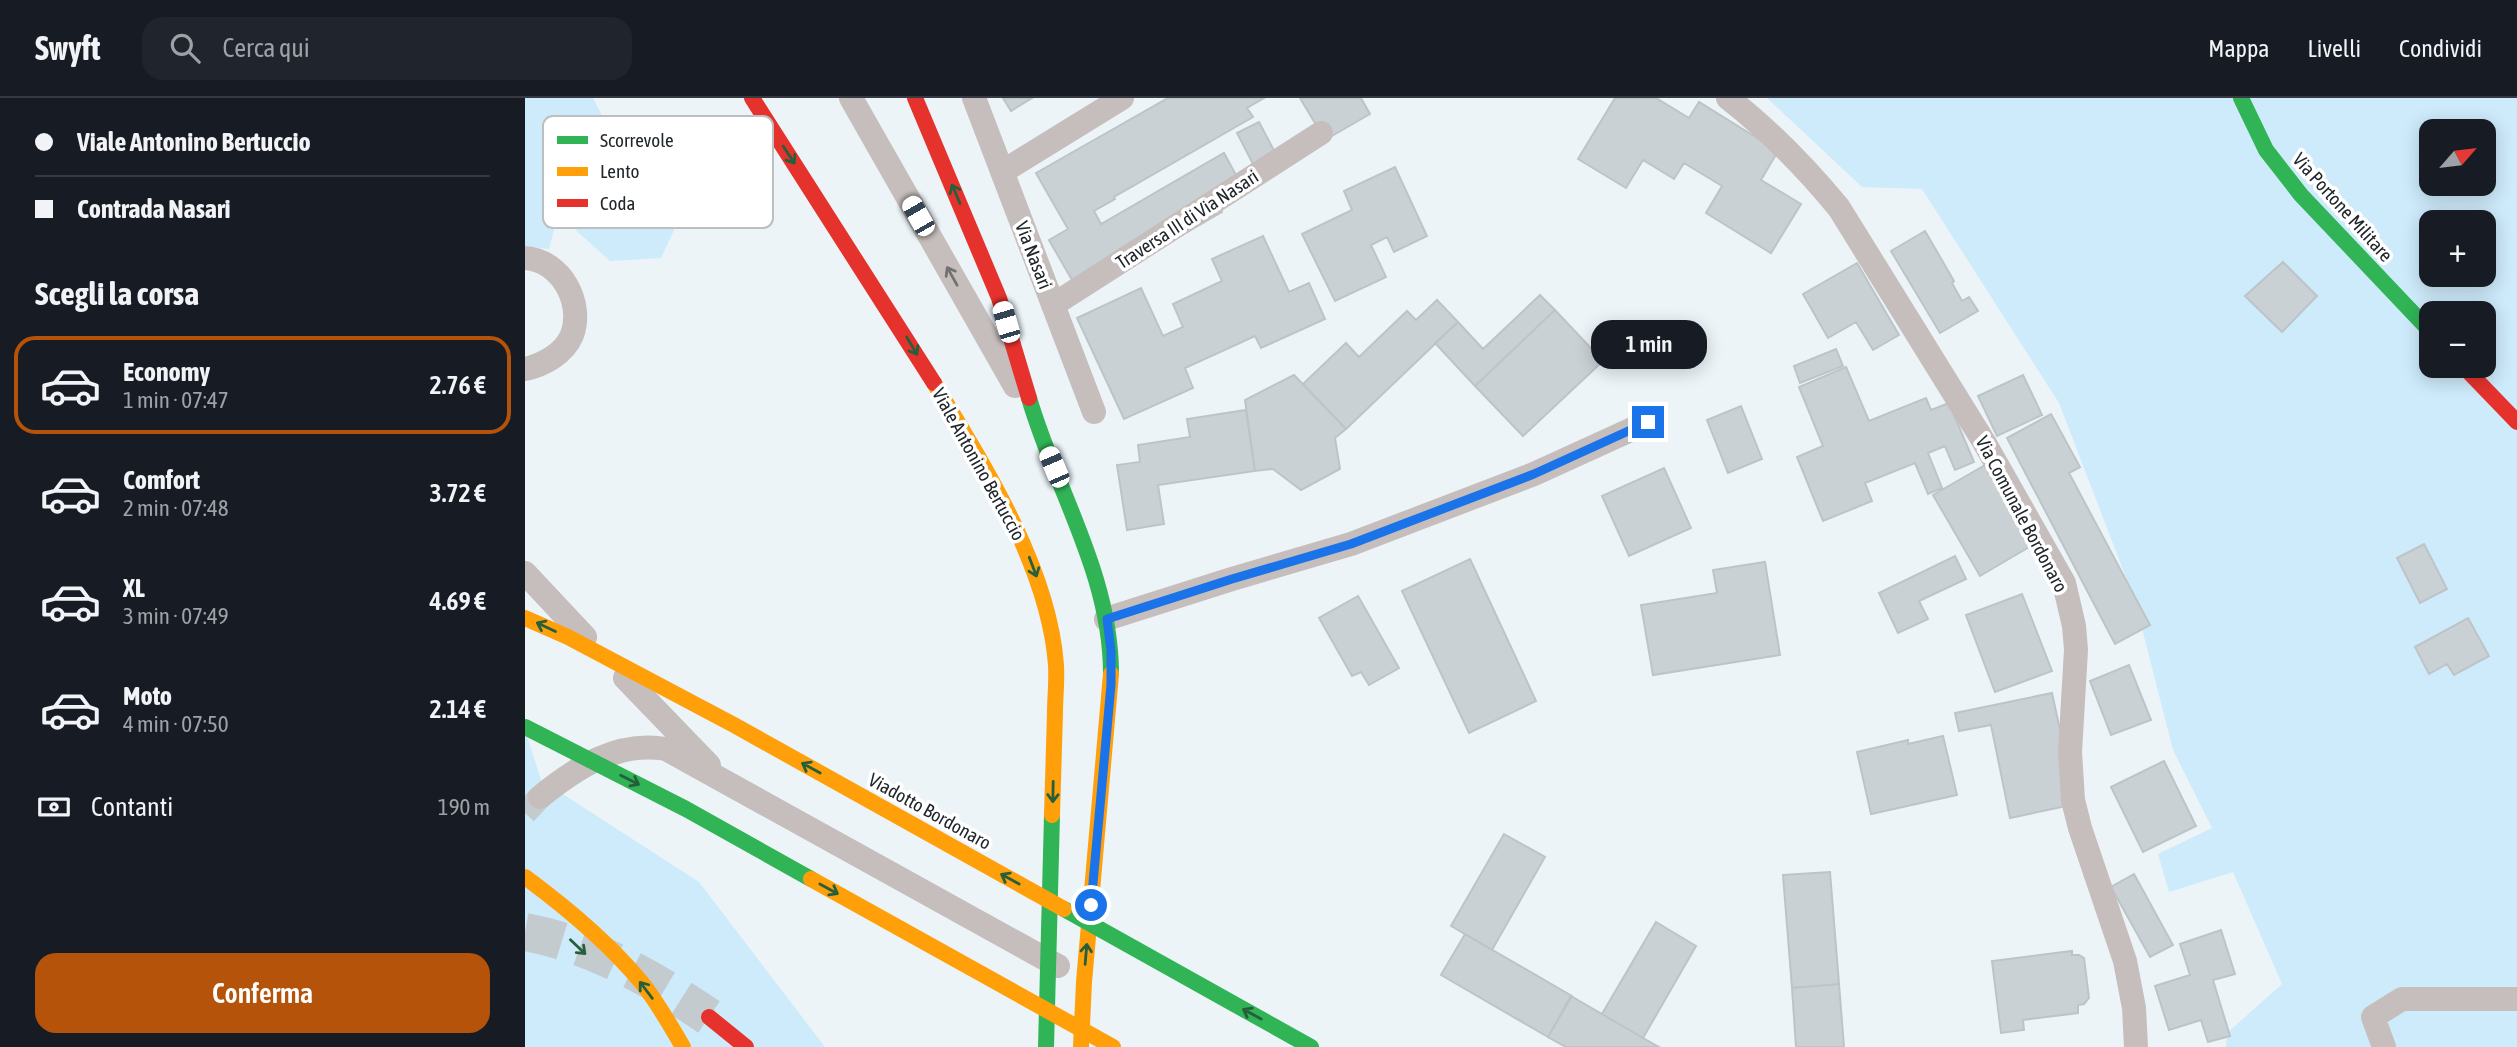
<!DOCTYPE html>
<html lang="it">
<head>
<meta charset="utf-8">
<style>
  :root { --surface:#171b24; --page:#20242c; --text:#f1f3f6; --muted:#9ea1a6; --line:#363941; --accent:#b45309 }
  body { margin:0; font-family:"Asap Condensed",sans-serif; background:var(--page); color:var(--text); height:100vh; display:flex; flex-direction:column; font-size:26px; white-space:nowrap }
  * { box-sizing:border-box; margin:0 }
  p { font-size:23px; color:var(--muted) }
  .icon { flex:none; width:38px; height:38px; fill:none; stroke:currentColor; stroke-width:2; stroke-linecap:round; stroke-linejoin:round }
  .map { position:relative; flex:1; overflow:hidden }
  .side { display:flex; flex-direction:column; background:var(--surface); width:525px }
  .side>* { flex:none }
  .guide { display:grid; align-content:center; height:154px; padding:0 35px; background:var(--surface) }
  .needle { width:46px; rotate:62deg }
  .controls { position:absolute; left:1894px; top:21px; display:grid; gap:14px }
  .controls a { display:grid; place-items:center; width:77px; height:77px; border-radius:14px; background:var(--surface); box-shadow:0 4px 18px #0003; font-size:35px }
  .end { position:absolute; width:32px; height:32px; margin:-16px; border:9px solid #1a73e8; background:#fff; box-shadow:0 0 0 4px #fff }
  .from { border-radius:50% }
  .bubble { position:absolute; height:49px; border-radius:21px; background:var(--surface); box-shadow:0 4px 18px #0003; font-size:23px; font-weight:600; line-height:49px; text-align:center }
  .car { position:absolute; width:21px; height:42px; margin:-21px -10px; border-radius:9px; box-shadow:0 0 5px 2px #0007; background:linear-gradient(#fff 24%,#345 0 40%,#fff 0 76%,#345 0 86%,#fff 0) }
  .guide b { display:flex; align-items:center; gap:24px; height:66px; font-size:26px }
  .guide b+b { border-top:2px solid var(--line) }
  .guide i { width:18px; height:18px; background:var(--text) }
  ul { padding:0; list-style:none }
  li { display:flex; align-items:center; gap:21px; height:98px; margin:0 14px 10px; padding:0 21px; border:4px solid transparent; border-radius:21px }
  li div { flex:1 }
  li b { display:block; font-size:26px }
  li em { font-style:normal; font-weight:600 }
  li.selected { border-color:var(--accent) }
  li>.icon { width:63px; height:63px; stroke-width:1.5 }
  h2 { padding:0 35px; font-size:32px; line-height:84px }
  .pay { display:flex; align-items:center; gap:18px; height:77px; padding:0 35px; font-size:26px }
  .pay p { margin-inline-start:auto }
  .primary-button { display:flex; gap:14px; margin-top:auto; padding:14px 35px }
  .primary-button a { flex:1; height:80px; border-radius:21px; background:var(--accent); color:#fff; font-size:28px; font-weight:600; line-height:80px; text-align:center }
  header { display:flex; align-items:center; gap:42px; box-sizing:border-box; height:98px; padding:0 35px; background:var(--surface); border-bottom:2px solid var(--line) }
  header strong { font-size:33px }
  nav { display:flex; gap:38px; margin-inline-start:auto; font-size:24px }
  .search { width:490px; height:63px; background:var(--page); display:flex; align-items:center; gap:18px; box-sizing:border-box; padding:0 24px; border-radius:21px; color:var(--muted); font-size:26px }
  main { display:flex; flex:1; min-height:0 }
  .map>svg:first-child { display:block }
  .green { fill:#ceebfb; fill-rule:evenodd }
  .building { fill:#cad1d5; stroke:#bdc4c8; stroke-width:2 }
  .lines { fill:none; stroke-linecap:round; stroke-linejoin:round }
  .street-tunnel { stroke:#c3cbcf; stroke-width:24; stroke-dasharray:24 12; stroke-linecap:butt }
  .highway-tunnel { stroke:#c3cbcf; stroke-width:38; stroke-dasharray:38 19; stroke-linecap:butt }
  .street { stroke:#c6bebc; stroke-width:24 }
  .fast { stroke:#30b455; stroke-width:16 }
  .slow { stroke:#ff9f0a; stroke-width:16 }
  .jam { stroke:#e5322d; stroke-width:16 }
  .fast-bridge { stroke:#30b455; stroke-width:16 }
  .slow-bridge { stroke:#ff9f0a; stroke-width:16 }
  .oneway { stroke:#265f3b }
  .oneway2 { stroke:#737273 }
  .route { stroke:#1a73e8; stroke-width:9 }
  .labels { text-anchor:middle; dominant-baseline:central; stroke-width:7; stroke-linejoin:round; paint-order:stroke }
  .street-label { font-size:19px; fill:#20262a; stroke:#fff }
  .key { fill:#fff; stroke:#bcbebf; stroke-width:2 }
  .key-label { font-size:19px; fill:#20262a }
</style>
</head>
<body>
<header>
<strong>Swyft</strong>
<div class="search"><svg class="icon" aria-label="search" viewBox="0 0 24 24"><circle cx="10" cy="10" r="6"/><path d="M15 15l6 6"/></svg>Cerca qui</div>
<nav><a>Mappa</a><a>Livelli</a><a>Condividi</a></nav>
</header>
<main>
<section class="side">
<div class="guide">
<b><i class="from"></i>Viale Antonino Bertuccio</b>
<b><i></i>Contrada Nasari</b>
</div>
<h2>Scegli la corsa</h2>
<ul>
<li class="selected"><svg class="icon" aria-label="car" viewBox="0 0 24 24"><path d="M5 17H2v-5l4-1 3-4h7l3 4 3 1v5h-3M9 17h6M6 11h13"/><circle cx="7" cy="17" r="2"/><circle cx="17" cy="17" r="2"/></svg><div><b>Economy</b><p>1 min · 07:47</p></div><em>2.76 €</em></li>
<li><svg class="icon" aria-label="car" viewBox="0 0 24 24"><path d="M5 17H2v-5l4-1 3-4h7l3 4 3 1v5h-3M9 17h6M6 11h13"/><circle cx="7" cy="17" r="2"/><circle cx="17" cy="17" r="2"/></svg><div><b>Comfort</b><p>2 min · 07:48</p></div><em>3.72 €</em></li>
<li><svg class="icon" aria-label="car" viewBox="0 0 24 24"><path d="M5 17H2v-5l4-1 3-4h7l3 4 3 1v5h-3M9 17h6M6 11h13"/><circle cx="7" cy="17" r="2"/><circle cx="17" cy="17" r="2"/></svg><div><b>XL</b><p>3 min · 07:49</p></div><em>4.69 €</em></li>
<li><svg class="icon" aria-label="car" viewBox="0 0 24 24"><path d="M5 17H2v-5l4-1 3-4h7l3 4 3 1v5h-3M9 17h6M6 11h13"/><circle cx="7" cy="17" r="2"/><circle cx="17" cy="17" r="2"/></svg><div><b>Moto</b><p>4 min · 07:50</p></div><em>2.14 €</em></li>
</ul>
<div class="pay"><svg class="icon" aria-label="cash" viewBox="0 0 24 24"><path d="M3 7h18v10H3z"/><circle cx="12" cy="12" r="2"/></svg>Contanti<p>190 m</p></div>
<div class="primary-button"><a>Conferma</a></div>
</section>
<div class="map">
<svg width="1992" height="949" viewBox="0 0 1992 949">
  <rect width="100%" height="100%" fill="#ecf4f8"/>
  <path class="green" d="M0,0H68L99,60L150,130L136,160L85,163L33,116L24,151L0,148Z
    M1242,0H1992V949H1701L1702,935L1757,886L1708,774L1644,794L1633,756L1687,730L1648,652L1610,503L1534,305L1397,91L1337,89ZM1906,33H1958V86H1906ZM1906,124H1958V177H1906ZM1906,215H1958V268H1906Z
    M0,632L16,682L174,784L300,949H0Z"/>
  <path class="building" d="M478,0H507L486,13Z
    M643,0H739L722,10L728,19L589,99L590,101L569,113L576,126L699,55L718,90L691,105L697,114L555,196L524,142L543,131L511,75Z
    M775,0H836L845,16L800,42Z
    M1090,0H1131L1164,20L1174,4L1253,53L1236,82L1276,106L1246,155L1181,115L1197,88L1159,65L1149,81L1118,62L1101,90L1053,61Z
    M734,24L752,58L730,70L712,35Z
    M870,69L902,138L869,154L862,139L846,147L861,179L810,203L777,136L827,112L819,93Z
    M1400,133L1429,183L1427,185L1437,203L1444,199L1453,213L1415,235L1366,153Z
    M738,138L764,194L784,185L800,221L736,250L730,238L660,270L668,290L599,321L552,220L616,190L638,238L658,229L648,206L697,183L687,161Z
    M1758,164L1792,198L1757,234L1720,198Z
    M1332,165L1374,237L1348,252L1331,224L1303,240L1278,196Z
    M1015,197L1030,212L950,288L910,245L933,224L958,251Z
    M912,202L933,224L821,331L778,286L821,245L834,259L882,213L891,222Z
    M1030,212L1078,263L998,338L950,288Z
    M1311,251L1318,268L1275,285L1269,268Z
    M1321,269L1344,323L1401,300L1406,312L1424,305L1449,364L1430,372L1420,348L1403,355L1417,390L1403,396L1390,365L1340,385L1347,403L1298,423L1272,359L1298,348L1274,289Z
    M769,277L821,331L810,340L815,371L776,392L748,371L730,373L720,302Z
    M1498,277L1517,317L1472,338L1453,298Z
    M1216,308L1237,361L1203,375L1182,322Z
    M721,312L730,373L633,387L639,426L602,432L592,367L615,364L613,347L665,339L662,321Z
    M1526,316L1555,369L1544,375L1625,527L1590,546L1482,340Z
    M1460,367L1506,448L1455,478L1408,397Z
    M1139,370L1166,430L1104,458L1077,398Z
    M1899,446L1922,491L1895,505L1872,460Z
    M1430,458L1441,481L1394,503L1403,521L1373,535L1354,495Z
    M945,461L1011,603L944,635L877,493Z
    M1240,464L1255,557L1128,577L1116,507L1192,495L1188,472Z
    M1497,496L1527,573L1470,594L1441,517Z
    M833,498L874,570L844,587L836,574L827,578L794,520Z
    M1943,520L1964,558L1929,577L1922,566L1904,576L1890,549Z
    M1604,567L1626,622L1586,637L1565,583Z
    M1527,595L1551,706L1485,720L1466,627L1434,633L1430,615Z
    M1418,638L1432,697L1346,716L1332,654L1383,642V646Z
    M1639,663L1671,728L1618,754L1586,689Z
    M979,736L1020,759L967,852L926,828Z
    M1305,774L1314,886L1267,890L1258,777Z
    M1609,776L1648,847L1625,859L1586,789Z
    M1131,824L1171,848L1118,940L1077,916Z
    M1696,832L1710,876L1688,882L1705,938L1683,944L1676,922L1644,932L1630,888L1665,877L1655,846Z
    M940,836L1047,898L1023,939L916,877Z
    M1547,853V857H1554L1559,860L1564,900L1559,906L1553,907V915L1498,922L1499,932L1476,935L1467,863Z
    M1314,886L1319,949H1271L1267,890Z
    M1046,898L1118,940L1134,949H1041L1023,939Z"/>
  <g class="lines">
    <path class="street-tunnel" d="M0,715L15,699"/>
    <path class="highway-tunnel" d="M0,834C68,847 127,880 184,919"/>
    <path class="street" d="M326,0L490,288
      M449,0L569,314
      M1203,0C1244,32 1281,70 1314,110L1459,344L1539,485L1549,528L1551,552L1545,654L1548,702L1555,730L1600,863L1609,910L1611,949
      M477,74L597,0
      M0,160C36,162 59,205 47,237C39,256 18,267 0,271
      M528,207L796,35
      M0,475L60,539
      M581,521L707,481L826,446L1009,376L1123,324
      M100,580L184,667
      M15,699C52,669 92,643 141,651L533,868
      M1859,949L1848,919L1877,901H1992"/>
    <path class="fast" d="M1716,0L1741,52L1776,97L1906,234
      M504,300C531,393 586,476 586,576
      M521,949L527,717"/>
    <path class="slow" d="M409,285C459,367 524,470 531,567C532,583 530,600 530,615C529,649 528,683 527,717
      M0,779C42,810 83,844 117,885C133,905 145,927 158,949
      M556,949L559,884L586,576"/>
    <path class="jam" d="M227,0L409,285
      M390,0L474,200L504,300
      M1938,268L1992,324
      M184,919L221,949"/>
    <path class="fast-bridge" d="M0,629L161,711L286,781
      M539,811L786,949"/>
    <path class="slow-bridge" d="M0,520L43,539L209,627L539,811
      M286,781L588,949"/>
  </g>
  <defs><path id="oneway-shaft" d="M-6 0H5M1.5-3L5.5 0L1.5 3" fill="none" stroke-width="1.6" stroke-linecap="round" stroke-linejoin="round" transform="scale(1.75)"/></defs>
  <g class="oneway">
    <use href="#oneway-shaft" transform="translate(264 57) rotate(57)"/>
    <use href="#oneway-shaft" transform="translate(431 96) rotate(-113)"/>
    <use href="#oneway-shaft" transform="translate(387 248) rotate(59)"/>
    <use href="#oneway-shaft" transform="translate(508 469) rotate(69)"/>
    <use href="#oneway-shaft" transform="translate(21 529) rotate(-155)"/>
    <use href="#oneway-shaft" transform="translate(286 670) rotate(-151)"/>
    <use href="#oneway-shaft" transform="translate(105 682) rotate(27)"/>
    <use href="#oneway-shaft" transform="translate(528 694) rotate(91)"/>
    <use href="#oneway-shaft" transform="translate(485 781) rotate(-151)"/>
    <use href="#oneway-shaft" transform="translate(304 791) rotate(29)"/>
    <use href="#oneway-shaft" transform="translate(53 849) rotate(44)"/>
    <use href="#oneway-shaft" transform="translate(561 856) rotate(-85)"/>
    <use href="#oneway-shaft" transform="translate(121 892) rotate(-127)"/>
    <use href="#oneway-shaft" transform="translate(727 916) rotate(-151)"/>
  </g>
  <use class="oneway2" href="#oneway-shaft" transform="translate(427 178) rotate(-119)"/>
  <g class="lines">
    <path class="route" d="M566,807L586,587V553L582,521L707,481L826,446L1009,376L1123,324"/>
  </g>
  <g class="labels">
    <g class="street-label">
      <text transform="translate(1818 109) rotate(48)">Via Portone Militare</text>
      <text transform="translate(662 121) rotate(-33)">Traversa III di Via Nasari</text>
      <text transform="translate(509 157) rotate(69)">Via Nasari</text>
      <text transform="translate(454 366) rotate(61)">Viale Antonino Bertuccio</text>
      <text transform="translate(1497 416) rotate(62)">Via Comunale Bordonaro</text>
      <text transform="translate(405 713) rotate(29)">Viadotto Bordonaro</text>
    </g>
  </g>
  <rect x="18" y="18" width="230" height="112" rx="10" class="key"/>
  <rect x="32" y="38" width="31" height="8" fill="#30b455"/>
  <rect x="32" y="69" width="31" height="9" fill="#ff9f0a"/>
  <rect x="32" y="101" width="31" height="8" fill="#e5322d"/>
  <g class="key-label">
    <text x="75" y="49">Scorrevole</text>
    <text x="75" y="80">Lento</text>
    <text x="75" y="112">Coda</text>
  </g>
</svg>
<div class="controls">
<a><svg class="needle" viewBox="-14 -14 28 28"><path d="M0-13l5 13h-10z" fill="#e53935"/><path d="M0 13l5-13h-10z" fill="#9ea1a6"/></svg></a>
<a>+</a>
<a>−</a>
</div>
<i class="end from" style="left:566px;top:807px"></i>
<i class="end" style="left:1123px;top:324px"></i>
<div class="bubble" style="left:1066px;top:222px;width:116px">1 min</div>
<i class="car" style="left:393px;top:118px;rotate:330deg"></i>
<i class="car" style="left:481px;top:224px;rotate:344deg"></i>
<i class="car" style="left:529px;top:369px;rotate:337deg"></i>
</div>
</main>
</body>
</html>
